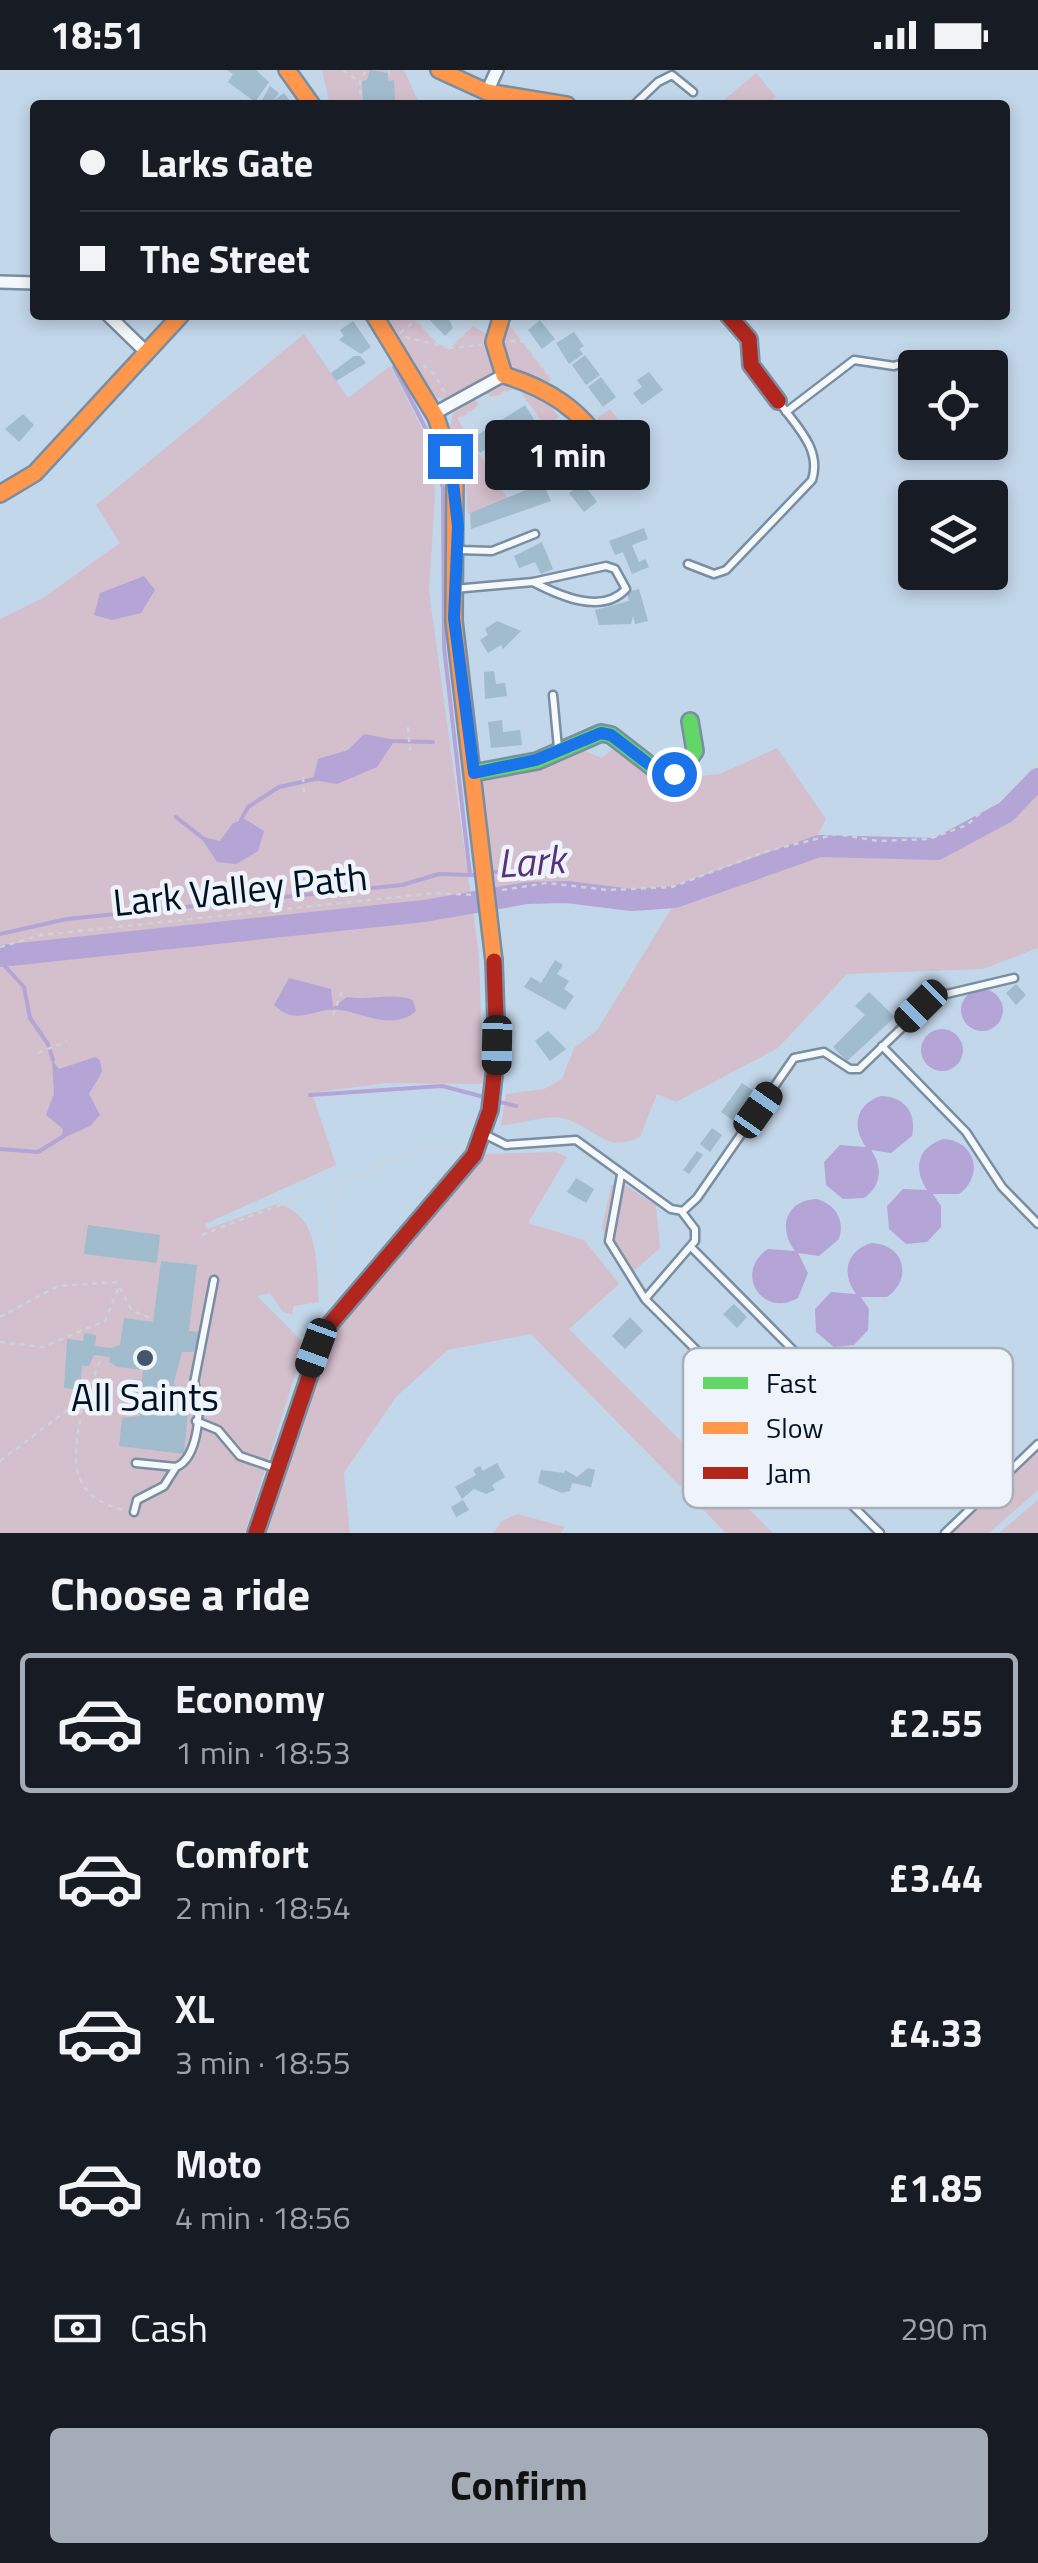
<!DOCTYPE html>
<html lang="en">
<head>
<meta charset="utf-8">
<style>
  :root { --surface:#171b24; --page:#20242c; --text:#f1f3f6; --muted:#9ea1a6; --line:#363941; --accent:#a3acb7 }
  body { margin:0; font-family:"Titillium Web",sans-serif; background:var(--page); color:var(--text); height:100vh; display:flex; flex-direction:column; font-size:38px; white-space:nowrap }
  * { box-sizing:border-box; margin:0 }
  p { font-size:32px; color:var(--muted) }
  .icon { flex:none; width:55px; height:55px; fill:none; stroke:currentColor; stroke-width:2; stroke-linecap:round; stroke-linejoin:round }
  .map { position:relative; height:1463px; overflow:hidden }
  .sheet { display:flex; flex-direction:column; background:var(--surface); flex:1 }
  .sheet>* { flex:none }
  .guide { position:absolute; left:30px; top:30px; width:980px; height:220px; border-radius:10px; box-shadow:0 5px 15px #0003; display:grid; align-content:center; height:220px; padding:0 50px; background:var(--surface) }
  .buttons { position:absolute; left:898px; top:280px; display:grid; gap:20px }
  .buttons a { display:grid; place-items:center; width:110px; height:110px; border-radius:10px; background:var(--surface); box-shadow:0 5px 15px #0003; font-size:50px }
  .end { position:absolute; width:45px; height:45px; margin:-22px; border:12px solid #1a73e8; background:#fff; box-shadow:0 0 0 5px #fff }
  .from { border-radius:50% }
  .bubble { position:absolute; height:70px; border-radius:10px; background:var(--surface); box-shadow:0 5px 15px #0003; font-size:32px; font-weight:700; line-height:70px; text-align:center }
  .car { position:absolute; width:30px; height:60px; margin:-30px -15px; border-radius:12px; box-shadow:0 0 8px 2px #0007; background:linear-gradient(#222 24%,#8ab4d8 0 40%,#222 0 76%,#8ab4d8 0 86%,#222 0) }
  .guide b { display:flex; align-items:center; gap:35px; height:95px; font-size:38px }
  .guide b+b { border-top:2px solid var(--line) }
  .guide i { width:25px; height:25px; background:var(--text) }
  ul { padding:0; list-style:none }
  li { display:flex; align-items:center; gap:30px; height:140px; margin:0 20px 15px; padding:0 30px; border:5px solid transparent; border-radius:10px }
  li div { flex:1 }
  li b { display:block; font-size:38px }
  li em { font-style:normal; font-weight:700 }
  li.active { border-color:var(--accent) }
  li>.icon { width:90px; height:90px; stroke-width:1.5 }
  h2 { padding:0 50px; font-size:45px; line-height:120px }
  .pay { display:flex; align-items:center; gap:25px; height:110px; padding:0 50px; font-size:38px }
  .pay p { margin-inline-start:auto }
  .button { display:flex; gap:20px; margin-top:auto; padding:20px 50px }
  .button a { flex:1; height:115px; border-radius:10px; background:var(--accent); color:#111; font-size:40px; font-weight:700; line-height:115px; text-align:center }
  .status { display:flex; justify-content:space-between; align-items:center; height:70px; padding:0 50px; background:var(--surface); direction:ltr }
  .status svg { height:28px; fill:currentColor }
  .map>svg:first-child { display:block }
  .green { fill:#d4bfcd }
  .water { fill:#b4a5d6 }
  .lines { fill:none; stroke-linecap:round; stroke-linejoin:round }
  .stream { stroke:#b4a5d6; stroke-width:4 }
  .river { stroke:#b4a5d6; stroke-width:22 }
  .building { fill:#a1bccc }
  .lane-casing { stroke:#798ea1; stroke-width:11 }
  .street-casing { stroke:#798ea1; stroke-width:16 }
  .fast-casing { stroke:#798ea1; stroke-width:20 }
  .slow-casing { stroke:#798ea1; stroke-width:20 }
  .jam-casing { stroke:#798ea1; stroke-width:20 }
  .path { stroke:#ccd3d9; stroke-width:2.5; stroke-dasharray:5 5; stroke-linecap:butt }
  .lane { stroke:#f6f9fc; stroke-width:6 }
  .street { stroke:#f6f9fc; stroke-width:11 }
  .fast { stroke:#63d668; stroke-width:15 }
  .slow { stroke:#ff974d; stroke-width:15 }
  .jam { stroke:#b3261e; stroke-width:15 }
  .route { stroke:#1a73e8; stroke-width:12 }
  .poi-dot { fill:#44566a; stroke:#eef4fa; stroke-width:4 }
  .labels { text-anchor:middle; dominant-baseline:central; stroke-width:9; stroke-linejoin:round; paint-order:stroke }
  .street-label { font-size:38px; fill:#001125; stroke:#eef4fa }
  .poi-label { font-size:38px; fill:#001125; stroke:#eef4fa }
  .water-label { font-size:40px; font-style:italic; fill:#59317b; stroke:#eef4fa }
  .key { fill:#eef4fa; stroke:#a7b0ba; stroke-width:2.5 }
  .key-label { font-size:28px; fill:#001125 }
</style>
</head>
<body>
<div class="status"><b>18:51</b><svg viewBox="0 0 49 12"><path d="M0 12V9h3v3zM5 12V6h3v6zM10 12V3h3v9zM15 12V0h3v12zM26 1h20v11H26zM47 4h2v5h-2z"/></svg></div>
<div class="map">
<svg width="1038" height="1463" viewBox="0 0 1038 1463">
  <rect width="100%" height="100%" fill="#c3d7ea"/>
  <path class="green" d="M322,0H404L420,35H330Z
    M756,3L776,27L766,35H718Z
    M384,245H411L438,274L449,278L473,256L489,265L492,304L452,331L435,327L390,269L398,264Z
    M505,249L552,310L541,316C507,297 505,293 499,256Z
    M304,264L348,328L390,296L430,374L435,424L429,521L479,886L483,1014L386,1013L312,1023L336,1095L205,1154L207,1159L277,1134C321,1144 316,1196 319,1232L294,1236L292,1244L283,1242L270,1223L257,1226L301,1270L303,1280L245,1463H0V549L43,528L120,473L96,435Z
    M504,312L518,313L517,317L548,333L559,347L545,356L517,317L494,327L483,323Z
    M475,329L479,336L458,350L507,428L468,444L466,414L456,416L449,360L453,344Z
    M610,339L632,369L619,375L596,349Z
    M578,678L602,688L614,678L662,710L720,704L777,678L826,749L816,768L672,817L608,820L547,813L491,821L479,716L482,709Z
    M1038,707V878L983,899L847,904L778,978L676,1032L657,1024L640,1067C606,1084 596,1058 566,1049C546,1043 522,1055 501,1055L506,1024L544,1019L562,1009L574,978L598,959L674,834L787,791L845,784L908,788L937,783L976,761Z
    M555,1082L567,1087L528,1153L584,1170L619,1214L569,1259L773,1463H726L531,1264L448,1280L396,1327L344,1403L350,1463H264L331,1262L484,1084Z
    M618,1111L656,1135L660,1178L626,1208L602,1158L611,1116Z
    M1038,1378V1420L989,1463H948Z
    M1038,1430V1463H999Z
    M517,1444L565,1457L561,1463H493L502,1451Z"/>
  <path class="water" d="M144,506L155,520L141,543L112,550L94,545L100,523Z
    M364,664L395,670L377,697L337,714L313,710L318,689L348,680Z
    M245,749L264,761L258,781L236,794L217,792L200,766L220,771L233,753Z
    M289,908L331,919L333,937L347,927C369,931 392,922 413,930L416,941C394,961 365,944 341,940C315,936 298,958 274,935Z
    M961 940a21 21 0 1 1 42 0a21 21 0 1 1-42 0Z
    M921 980a21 21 0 1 1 42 0a21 21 0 1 1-42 0Z
    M95,987L100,990L102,1002L89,1024L100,1045L90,1056L61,1069L63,1059L46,1045L54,1024L52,990L59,999Z
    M881,1026C905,1027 917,1043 912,1066L891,1083L871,1080C883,1097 882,1115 864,1128L843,1129L826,1115L824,1092L840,1075L866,1077C851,1056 856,1034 881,1026Z
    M943,1069C975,1070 985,1105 959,1124H933L941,1136V1157L927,1172L906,1174L889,1159L887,1136L903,1119L927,1120C913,1099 917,1078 943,1069Z
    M817,1129C836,1135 845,1150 839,1169L819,1186L798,1183L808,1203L798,1228C762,1249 733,1202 768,1179L795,1181C778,1159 785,1130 817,1129Z
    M871,1173C904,1174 914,1208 887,1227H861L869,1239L868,1260L854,1275L834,1277L816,1262L815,1239L831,1222L856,1224C841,1203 846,1181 871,1173Z"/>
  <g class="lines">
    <path class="stream" d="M394,297L429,365L443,418L444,577L470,805
      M390,671L433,672
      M176,747L204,769
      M241,750L248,737L279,717L315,709
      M494,802H503
      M0,864L67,849L402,815L439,804L473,805
      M3,885L2,893L24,917L30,948L48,974L53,990
      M310,1025L442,1016L488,1028
      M496,1031L516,1036
      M0,1079L38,1082L64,1066"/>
    <path class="river" d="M0,886L424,841L527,823L567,822L632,830L675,827L819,776L937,779L1006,742L1038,709"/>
  </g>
  <path class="building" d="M227,0H256L269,12L255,32L228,12L233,4Z
    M370,0L388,3V11L394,10L395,30L363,35L362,11L367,10Z
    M270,16L279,23L270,35H259Z
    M284,23L293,35H272L274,30Z
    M425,245H447L453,258L445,266Z
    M540,250L555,269L542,279L528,260Z
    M353,251L371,277L361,284L339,270L344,266L340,260Z
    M574,262L584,276L579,279L583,284L569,294L556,273Z
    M585,285L600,305L586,315L572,295Z
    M354,286H360L366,293L336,311L331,303Z
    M649,302L663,320L642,335L633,323L642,317L637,310Z
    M601,307L616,327L603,337L588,317Z
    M525,335L534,349L508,365L500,351Z
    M23,344L34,355L19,372L5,359Z
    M498,352L507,366L480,383L471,369Z
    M547,357L561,376L539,392L530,381L537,376L532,369Z
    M560,382L578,406L566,416L547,392Z
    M543,413L551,431L471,459L470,443Z
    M583,413L597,432L584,442L569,423Z
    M644,458L648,469L632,475L639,492L645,489L649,497L632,504L623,482L615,485L609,471Z
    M542,472L553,499L541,504L535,492L519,498L514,486Z
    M639,519L648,551L635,554L633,546L631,554L599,555L595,540L629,531L627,522Z
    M497,551L521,561L503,579L501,575L488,583L480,570L488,565L485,559Z
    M494,601L496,614L505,613L507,626L485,629L484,602Z
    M502,650L503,662L520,660L522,675L491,678L488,652Z
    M555,890L563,895L557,904L569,911L564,919L574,926L565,940L524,917L531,907L541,913Z
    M1016,914L1026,925L1016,935L1006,923Z
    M869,922L895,947L847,991L833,977L865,945L855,936Z
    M548,961L566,979L550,991L535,971Z
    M742,1013L759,1025L738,1054L721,1042Z
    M712,1058L722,1065L710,1082L700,1074Z
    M697,1081L703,1085L689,1104L683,1100Z
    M576,1108L594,1119L586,1133L567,1122Z
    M88,1155L160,1165L157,1193L84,1184Z
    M161,1191L197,1195L189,1261L200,1262V1273L193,1282H182L174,1312L176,1320L190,1322L184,1384L119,1376L122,1348L140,1346L141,1341L130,1340L134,1326L128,1325L129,1309L142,1310L143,1300L118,1297L109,1292L110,1287L94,1285L89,1296H82L80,1320L64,1318L67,1269L83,1271L84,1263L96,1265L95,1276L111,1278L120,1275L124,1248L153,1252Z
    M734,1234L747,1247L737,1258L723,1244Z
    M630,1247L643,1261L625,1279L612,1266Z
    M497,1393L505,1407L492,1415L495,1420L486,1424L474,1419L462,1429L455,1417L476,1405L473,1400L480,1396L483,1401Z
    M588,1398L595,1400L591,1417L572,1413L570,1421L562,1423L538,1413L541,1400L564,1403L565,1400L577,1407Z
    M463,1430L469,1440L456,1447L451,1437Z"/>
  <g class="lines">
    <defs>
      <path id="lane" d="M634,35L658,12L672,5L693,22
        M786,342L854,290L894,296L909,291
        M458,480L492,481L535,464
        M688,494L714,504L726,500L812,410C822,379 796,356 779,332
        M454,519L533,512L606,496L615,499L626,519C602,545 560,526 533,512
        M553,625L558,678
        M882,976L966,1062L1002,1117L1038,1154
        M486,1065L506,1075L576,1070L671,1139L683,1141L697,1128L794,988L824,982L850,999H859L934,927L1014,908
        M621,1105L609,1171L645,1229
        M682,1142L695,1159V1171L645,1229L880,1463
        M691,1177L802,1289L801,1304L761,1346
        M196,1351L218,1360L240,1386L275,1398
        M136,1393L176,1397C199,1388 203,1334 194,1313L214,1210
        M134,1442L137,1430L164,1416L176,1397
        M945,1463L1038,1374"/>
      <path id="street" d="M487,22L497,0
        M0,212L35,213
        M108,245L145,281
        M435,343L504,305"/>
      <path id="fast" d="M473,703L537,691L601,663L611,665L664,706L681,701L695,681L690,651"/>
      <path id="slow" d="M287,0L312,35
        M439,0L487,22L567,35
        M374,245L436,347L455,406L454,551L494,891
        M502,245L494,272L504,305C546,318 582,339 604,379
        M0,424L35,403L181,245"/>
      <path id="jam" d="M728,245L749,269L751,295L778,331
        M256,1463L325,1260L474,1085L490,1040L497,979L494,891"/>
    </defs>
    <use href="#lane" class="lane-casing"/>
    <use href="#street" class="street-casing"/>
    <use href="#fast" class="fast-casing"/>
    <use href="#slow" class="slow-casing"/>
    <use href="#jam" class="jam-casing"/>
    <path class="path" d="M316,0L320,23
      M343,0L358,11
      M388,0L390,5
      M361,35L360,12L366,0
      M511,256L522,269
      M400,263L416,250L437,273
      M405,267L449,278L483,245
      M510,271H523L552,310
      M449,278L482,275
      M423,295L434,304L445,323
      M458,349L506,321
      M408,657L410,680
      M303,707L304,723
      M502,820L547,813L608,820L672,817L767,781L837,764L878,771L929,769L967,755L1038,691
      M0,877L41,865L435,823L474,825
      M333,945L342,921
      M38,983L67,971
      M202,1165C248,1146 295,1130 342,1112C382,1097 415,1072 459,1078
      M333,1231L335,1135L346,1112
      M0,1247L58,1216L118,1212
      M0,1272L43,1277L105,1251L119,1216L132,1241L154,1249
      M83,1329C77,1378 59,1424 124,1440
      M0,1391L86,1326L100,1291"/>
    <use href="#lane" class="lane"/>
    <use href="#street" class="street"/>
    <use href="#fast" class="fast"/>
    <use href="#slow" class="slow"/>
    <use href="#jam" class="jam"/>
  </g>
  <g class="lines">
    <path class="route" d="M450,386L458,456L454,548L474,703L536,690L601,663L611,665L664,706L674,704"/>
  </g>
  <circle class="poi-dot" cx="145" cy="1288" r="10"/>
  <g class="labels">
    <g class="street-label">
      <text transform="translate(240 819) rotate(-6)">Lark Valley Path</text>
    </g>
    <g class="poi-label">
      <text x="145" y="1327">All Saints</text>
    </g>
    <g class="water-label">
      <text transform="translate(531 791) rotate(-4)">Lark</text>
    </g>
  </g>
  <rect x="683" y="1278" width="330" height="160" rx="15" class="key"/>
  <rect x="703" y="1307" width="45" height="12" fill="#63d668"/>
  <rect x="703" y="1352" width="45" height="12" fill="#ff974d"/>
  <rect x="703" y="1397" width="45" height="12" fill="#b3261e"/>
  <g class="key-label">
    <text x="766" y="1323">Fast</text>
    <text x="766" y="1368">Slow</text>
    <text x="766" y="1413">Jam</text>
  </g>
</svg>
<div class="buttons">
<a><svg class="icon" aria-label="locate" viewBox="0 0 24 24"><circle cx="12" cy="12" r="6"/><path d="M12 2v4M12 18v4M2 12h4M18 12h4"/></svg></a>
<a><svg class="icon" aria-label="layers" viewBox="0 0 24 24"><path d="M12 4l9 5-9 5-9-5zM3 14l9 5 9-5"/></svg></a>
</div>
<i class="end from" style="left:674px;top:704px"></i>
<i class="end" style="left:450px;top:386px"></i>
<div class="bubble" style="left:485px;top:350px;width:165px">1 min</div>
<i class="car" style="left:921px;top:936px;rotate:225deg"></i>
<i class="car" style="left:497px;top:975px;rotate:181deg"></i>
<i class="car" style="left:758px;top:1040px;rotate:35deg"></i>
<i class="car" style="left:316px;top:1278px;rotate:200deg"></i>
<div class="guide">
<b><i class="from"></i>Larks Gate</b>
<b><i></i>The Street</b>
</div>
</div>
<section class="sheet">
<h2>Choose a ride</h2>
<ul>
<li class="active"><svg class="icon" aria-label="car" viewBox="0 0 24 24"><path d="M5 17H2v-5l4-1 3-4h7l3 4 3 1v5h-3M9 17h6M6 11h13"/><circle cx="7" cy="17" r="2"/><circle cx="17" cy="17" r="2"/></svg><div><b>Economy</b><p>1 min · 18:53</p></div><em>£2.55</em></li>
<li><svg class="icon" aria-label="car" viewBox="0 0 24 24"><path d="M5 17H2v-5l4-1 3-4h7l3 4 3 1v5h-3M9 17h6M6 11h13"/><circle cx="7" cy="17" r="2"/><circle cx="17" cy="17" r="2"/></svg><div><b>Comfort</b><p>2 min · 18:54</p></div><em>£3.44</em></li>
<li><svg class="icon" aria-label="car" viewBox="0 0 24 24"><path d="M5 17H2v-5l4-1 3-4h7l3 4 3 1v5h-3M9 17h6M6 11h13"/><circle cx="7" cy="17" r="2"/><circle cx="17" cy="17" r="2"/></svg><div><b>XL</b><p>3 min · 18:55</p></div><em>£4.33</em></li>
<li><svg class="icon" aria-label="car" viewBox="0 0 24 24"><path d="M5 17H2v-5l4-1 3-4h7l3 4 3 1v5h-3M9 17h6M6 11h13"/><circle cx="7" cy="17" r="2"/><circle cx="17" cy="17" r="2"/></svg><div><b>Moto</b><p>4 min · 18:56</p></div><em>£1.85</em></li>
</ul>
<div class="pay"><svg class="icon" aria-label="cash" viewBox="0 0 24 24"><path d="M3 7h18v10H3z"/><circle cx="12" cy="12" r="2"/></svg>Cash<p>290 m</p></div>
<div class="button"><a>Confirm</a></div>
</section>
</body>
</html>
